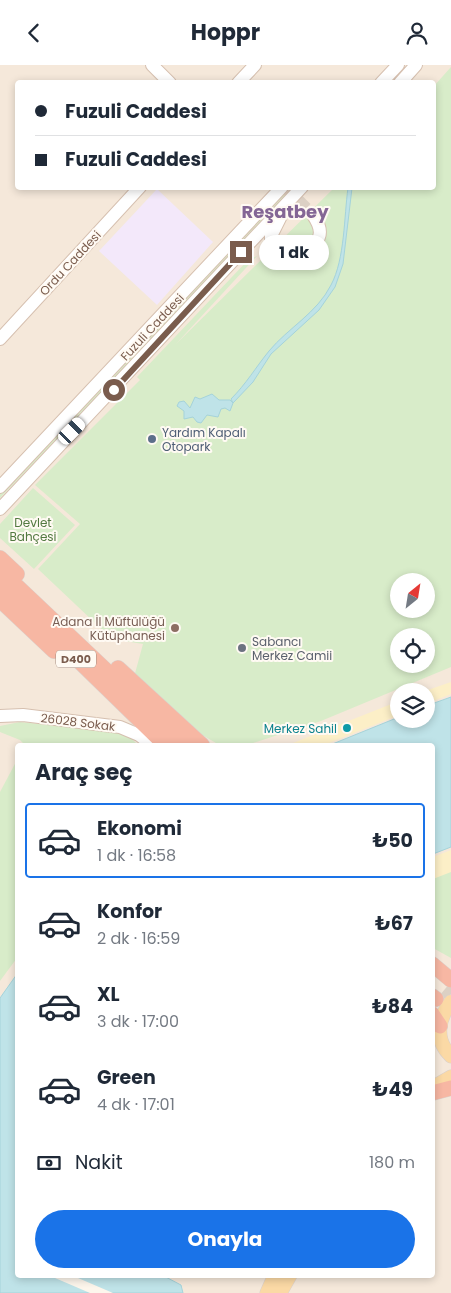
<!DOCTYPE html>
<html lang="tr">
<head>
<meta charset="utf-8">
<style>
  :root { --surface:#fff; --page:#f6f6f7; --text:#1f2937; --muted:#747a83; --line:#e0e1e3; --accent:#1a73e8 }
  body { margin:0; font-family:Poppins,sans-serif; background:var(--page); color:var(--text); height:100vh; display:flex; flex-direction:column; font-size:19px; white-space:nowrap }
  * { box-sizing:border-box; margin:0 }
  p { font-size:16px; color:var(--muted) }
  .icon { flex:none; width:28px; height:28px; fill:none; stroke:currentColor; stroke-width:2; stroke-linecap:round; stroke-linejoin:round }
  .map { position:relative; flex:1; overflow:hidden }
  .sheet { position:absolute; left:15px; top:678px; width:420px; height:535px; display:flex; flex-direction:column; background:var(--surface); border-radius:5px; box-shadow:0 2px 8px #0003 }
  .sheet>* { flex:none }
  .banner { position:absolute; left:15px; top:15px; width:421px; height:110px; border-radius:5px; box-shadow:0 2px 8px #0003; display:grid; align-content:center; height:110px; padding:0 20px; background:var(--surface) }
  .needle { width:32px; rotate:30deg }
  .tools { position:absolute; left:390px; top:508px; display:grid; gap:10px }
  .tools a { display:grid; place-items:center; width:45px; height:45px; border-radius:50%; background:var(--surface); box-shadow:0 2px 8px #0003; font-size:25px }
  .end { position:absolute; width:22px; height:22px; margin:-11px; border:6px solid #7a5c4d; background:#fff; box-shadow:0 0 0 2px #fff }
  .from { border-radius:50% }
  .bubble { position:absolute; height:35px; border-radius:18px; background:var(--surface); box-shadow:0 2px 8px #0003; font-size:16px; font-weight:700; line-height:35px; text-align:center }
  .car { position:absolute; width:15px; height:30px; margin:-15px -8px; border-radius:6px; box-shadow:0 0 4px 1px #0007; background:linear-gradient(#fff 24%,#345 0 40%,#fff 0 76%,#345 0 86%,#fff 0) }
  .banner b { display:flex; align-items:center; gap:18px; height:48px; font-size:19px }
  .banner b+b { border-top:1px solid var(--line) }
  .banner i { width:12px; height:12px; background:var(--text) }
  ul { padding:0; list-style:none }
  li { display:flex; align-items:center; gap:15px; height:75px; margin:0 10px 8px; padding:0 10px; border:2px solid transparent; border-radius:5px }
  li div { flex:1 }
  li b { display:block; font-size:19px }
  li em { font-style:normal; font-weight:700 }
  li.selected { border-color:var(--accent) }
  li>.icon { width:45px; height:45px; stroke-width:1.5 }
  h2 { padding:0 20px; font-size:22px; line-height:60px }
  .pay { display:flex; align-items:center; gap:12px; height:55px; padding:0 20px; font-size:19px }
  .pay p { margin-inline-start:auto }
  .cta { display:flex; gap:10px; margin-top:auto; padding:10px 20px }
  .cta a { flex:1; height:58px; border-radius:30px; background:var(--accent); color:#fff; font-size:20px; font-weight:700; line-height:58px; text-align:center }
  header { display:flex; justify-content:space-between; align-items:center; height:65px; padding:0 20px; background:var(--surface); font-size:22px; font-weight:700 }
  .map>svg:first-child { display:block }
  .residential { fill:#f5e8da; fill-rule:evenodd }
  .education { fill:#f3e8fa }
  .green { fill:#d8ecc9; fill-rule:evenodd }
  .sand { fill:#fcefc7 }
  .water { fill:#bfe3e8; stroke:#a5d3da }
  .pier { fill:#fdf6ec }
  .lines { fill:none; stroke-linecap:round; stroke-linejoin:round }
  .secondary-tunnel { stroke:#dcd0c4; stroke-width:12; stroke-dasharray:12 6; stroke-linecap:butt }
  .highway-tunnel { stroke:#dcd0c4; stroke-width:15; stroke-dasharray:15 8; stroke-linecap:butt }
  .secondary-casing { stroke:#d6c0b0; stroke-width:14 }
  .primary-casing { stroke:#dad1cd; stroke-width:15 }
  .highway-casing { stroke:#dad1cd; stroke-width:16 }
  .secondary { stroke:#fff; stroke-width:12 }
  .primary { stroke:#fbd9a5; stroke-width:14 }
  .highway { stroke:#f7b7a3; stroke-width:15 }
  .route { stroke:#7a5c4d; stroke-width:6 }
  .service-dot { fill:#5c6f8a; stroke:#fffaf3; stroke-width:2 }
  .education-dot { fill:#8d6e63; stroke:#fffaf3; stroke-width:2 }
  .worship-dot { fill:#6b7280; stroke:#fffaf3; stroke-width:2 }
  .culture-dot { fill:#0f9aa8; stroke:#fffaf3; stroke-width:2 }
  .labels { text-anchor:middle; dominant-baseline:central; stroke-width:4; stroke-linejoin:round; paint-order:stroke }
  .shield { fill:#fffaf3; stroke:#a28b7f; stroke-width:1 }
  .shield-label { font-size:11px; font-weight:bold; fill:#7a5c4d }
  .street-label { font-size:12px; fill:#7a5c4d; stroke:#fffaf3 }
  .service-label { font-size:12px; fill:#4e5e75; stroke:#fffaf3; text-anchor:start }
  .park-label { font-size:12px; fill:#537a41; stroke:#fffaf3 }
  .education-label { font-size:12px; fill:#785e54; stroke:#fffaf3; text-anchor:end }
  .worship-label { font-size:12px; fill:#5b616d; stroke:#fffaf3; text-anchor:start }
  .culture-label { font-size:12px; fill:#0d838f; stroke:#fffaf3; text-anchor:end }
  .district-label { font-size:18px; font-weight:bold; fill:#846695; stroke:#fffaf3 }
</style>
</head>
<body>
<header><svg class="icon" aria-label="back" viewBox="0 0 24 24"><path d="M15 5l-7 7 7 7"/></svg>Hoppr<svg class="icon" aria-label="person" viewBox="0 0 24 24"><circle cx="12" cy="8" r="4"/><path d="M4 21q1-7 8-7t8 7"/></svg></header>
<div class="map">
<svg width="451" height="1228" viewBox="0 0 451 1228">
  <rect width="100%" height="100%" fill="#fdf6ec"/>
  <path class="residential" d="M0,0H451V1228H0ZM18,18H434V122H18ZM399,516H426V544H399ZM399,571H426V599H399ZM399,626H426V654H399ZM18,680H432V1210H18Z"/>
  <path class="education" d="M157,124L213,177L157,240L99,186Z"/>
  <path class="green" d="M451,2V602L321,656L250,679L216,678L185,660L134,612L143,579L112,574L38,504L80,459L35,420L140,315L137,312L249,194L257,191L176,279L334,123L434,122V21ZM399,516H426V544H399ZM399,571H426V599H399Z
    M289,123H293L107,322L0,433V429L9,419Z
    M33,423L75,460L34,504L0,473V459Z
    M20,657L121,667L128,670L138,680H25L20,675L0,667V661Z
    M17,695V893L0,916V727Z
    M451,798V893L433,883L432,805Z"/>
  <path class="sand" d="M451,617V629L426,639L425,626Z
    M399,636V650L324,680H288Z
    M451,785V807L433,814V792Z"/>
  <path class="water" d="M348,123H352L343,199L335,222L319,245L271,289L253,317L233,338L230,346L225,343L221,344L218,352L207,350L201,358L197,357L193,352L184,354V346L177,341L179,337L184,336L190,343L195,332L200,334L212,329L219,335H230L233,338L231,334C246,319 256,302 269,286C288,263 317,248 331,220C345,194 344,151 348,123Z
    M451,632V782L433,789L432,680H330L399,652L426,654V641Z
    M17,909L18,1210H162L181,1220L183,1228H0V933Z"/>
  <path class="pier" d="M48,1210H71L113,1228H90Z"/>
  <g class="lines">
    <path class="secondary-tunnel" d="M285,122L313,150"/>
    <path class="highway-tunnel" d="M445,924L451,929"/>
    <defs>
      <path id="secondary" d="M152,0L170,18
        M238,18L255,0
        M381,18L398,0
        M400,18L416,0
        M281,151L271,171V187C276,191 280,197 287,198C300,199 316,183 319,172C322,164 317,156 313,150
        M0,274L140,122
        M0,422L282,122
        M0,444L302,122
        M0,651L23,650L120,662L139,670L152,680"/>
      <path id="primary" d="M451,937C438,954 434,975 451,991
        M432,1023L451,1012
        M267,1228L275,1210
        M280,1228L290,1210"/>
      <path id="highway" d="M0,493L17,509
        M2,507L185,680
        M1,520L165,680
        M0,535L54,586
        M118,603L202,680
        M432,899L451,915
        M432,931L436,934
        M432,949L440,961
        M432,1028L451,1023"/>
    </defs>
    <use href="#secondary" class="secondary-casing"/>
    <use href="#primary" class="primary-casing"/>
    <use href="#highway" class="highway-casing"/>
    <use href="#secondary" class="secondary"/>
    <use href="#primary" class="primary"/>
    <use href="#highway" class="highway"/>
  </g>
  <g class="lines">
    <path class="route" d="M114,325L241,187"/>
  </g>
  <circle class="service-dot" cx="152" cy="374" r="5"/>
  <circle class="education-dot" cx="175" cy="563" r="5"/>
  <circle class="worship-dot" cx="242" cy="583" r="5"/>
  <circle class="culture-dot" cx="347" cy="663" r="5"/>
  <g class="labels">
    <rect class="shield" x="56" y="585.5" width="40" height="17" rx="4"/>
    <g class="shield-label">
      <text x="76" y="594">D400</text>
    </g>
    <g class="street-label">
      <text transform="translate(70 198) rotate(-47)">Ordu Caddesi</text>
      <text transform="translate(152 262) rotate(-47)">Fuzuli Caddesi</text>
      <text transform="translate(78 657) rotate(7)">26028 Sokak</text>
    </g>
    <g class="service-label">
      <text x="162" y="367">Yardım Kapalı<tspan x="162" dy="14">Otopark</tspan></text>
    </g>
    <g class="park-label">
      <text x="33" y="457">Devlet<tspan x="33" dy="14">Bahçesi</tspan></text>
    </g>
    <g class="education-label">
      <text x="165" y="556">Adana İl Müftülüğü<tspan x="165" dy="14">Kütüphanesi</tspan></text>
    </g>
    <g class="worship-label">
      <text x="252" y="576">Sabancı<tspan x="252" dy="14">Merkez Camii</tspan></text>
    </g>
    <g class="culture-label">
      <text x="337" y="663">Merkez Sahil</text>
    </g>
    <g class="district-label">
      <text x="285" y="146">Reşatbey</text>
    </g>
  </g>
</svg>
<div class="tools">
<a><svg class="needle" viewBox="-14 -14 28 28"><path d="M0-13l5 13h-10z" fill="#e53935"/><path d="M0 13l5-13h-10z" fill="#747a83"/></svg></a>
<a><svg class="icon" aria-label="locate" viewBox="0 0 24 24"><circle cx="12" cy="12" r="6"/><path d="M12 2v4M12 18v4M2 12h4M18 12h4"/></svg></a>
<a><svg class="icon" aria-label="layers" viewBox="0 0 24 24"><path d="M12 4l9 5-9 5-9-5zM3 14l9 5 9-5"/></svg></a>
</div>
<i class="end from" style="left:114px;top:325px"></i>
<i class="end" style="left:241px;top:187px"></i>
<div class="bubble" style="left:259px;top:170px;width:70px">1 dk</div>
<i class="car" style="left:72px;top:366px;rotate:45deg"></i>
<div class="banner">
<b><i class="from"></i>Fuzuli Caddesi</b>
<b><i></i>Fuzuli Caddesi</b>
</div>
<section class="sheet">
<h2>Araç seç</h2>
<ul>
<li class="selected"><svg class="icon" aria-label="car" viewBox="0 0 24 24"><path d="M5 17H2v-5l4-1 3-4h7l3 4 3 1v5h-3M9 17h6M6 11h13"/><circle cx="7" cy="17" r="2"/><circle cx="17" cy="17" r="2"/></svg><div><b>Ekonomi</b><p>1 dk · 16:58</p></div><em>₺50</em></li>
<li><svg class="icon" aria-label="car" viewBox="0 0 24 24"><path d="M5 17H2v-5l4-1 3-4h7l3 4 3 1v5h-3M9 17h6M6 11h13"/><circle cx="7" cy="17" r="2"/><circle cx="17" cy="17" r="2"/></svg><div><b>Konfor</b><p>2 dk · 16:59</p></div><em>₺67</em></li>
<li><svg class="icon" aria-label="car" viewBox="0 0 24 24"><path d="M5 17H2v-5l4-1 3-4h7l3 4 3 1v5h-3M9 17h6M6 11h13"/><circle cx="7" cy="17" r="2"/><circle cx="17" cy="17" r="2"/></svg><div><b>XL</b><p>3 dk · 17:00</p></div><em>₺84</em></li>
<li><svg class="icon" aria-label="car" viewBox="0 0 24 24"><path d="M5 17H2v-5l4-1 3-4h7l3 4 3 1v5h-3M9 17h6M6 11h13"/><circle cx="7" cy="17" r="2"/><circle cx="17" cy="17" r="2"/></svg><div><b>Green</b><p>4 dk · 17:01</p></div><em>₺49</em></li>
</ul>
<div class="pay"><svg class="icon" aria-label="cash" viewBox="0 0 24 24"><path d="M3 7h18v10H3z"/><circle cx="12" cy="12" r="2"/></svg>Nakit<p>180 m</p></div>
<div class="cta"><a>Onayla</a></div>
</section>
</div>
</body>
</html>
